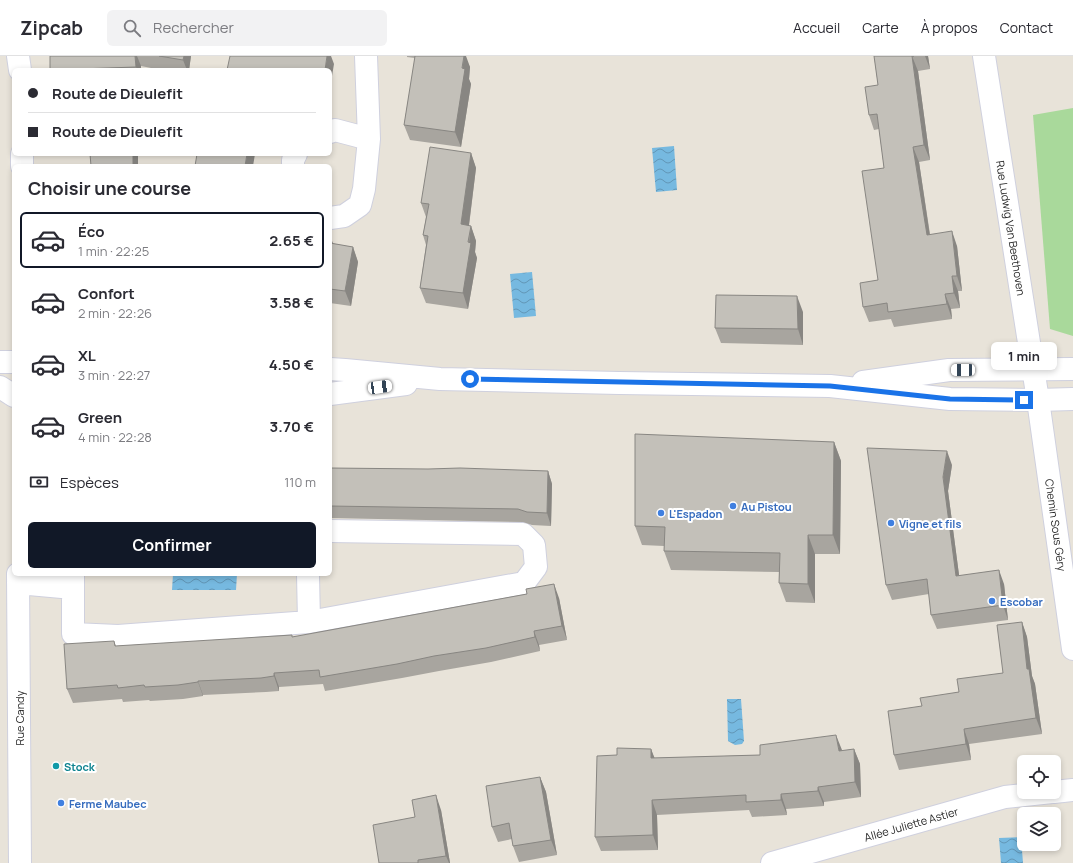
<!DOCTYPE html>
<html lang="fr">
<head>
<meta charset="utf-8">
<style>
  :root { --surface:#fff; --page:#f2f2f3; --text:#2b2b33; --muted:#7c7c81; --line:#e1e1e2; --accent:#111827 }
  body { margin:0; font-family:Manrope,sans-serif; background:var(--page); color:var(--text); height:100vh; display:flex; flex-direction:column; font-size:15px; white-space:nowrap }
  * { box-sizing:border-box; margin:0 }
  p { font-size:13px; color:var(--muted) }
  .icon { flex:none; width:22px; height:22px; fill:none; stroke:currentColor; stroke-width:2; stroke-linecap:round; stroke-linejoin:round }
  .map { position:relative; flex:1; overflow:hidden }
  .side { position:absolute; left:12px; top:108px; width:320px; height:412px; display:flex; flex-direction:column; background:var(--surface); border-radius:6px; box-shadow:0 2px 6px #0003 }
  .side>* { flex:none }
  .banner { position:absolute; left:12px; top:12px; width:320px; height:88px; border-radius:6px; box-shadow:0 2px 6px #0003; display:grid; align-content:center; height:88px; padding:0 16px; background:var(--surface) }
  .tools { position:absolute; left:1017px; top:699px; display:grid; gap:8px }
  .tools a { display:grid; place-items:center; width:44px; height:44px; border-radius:6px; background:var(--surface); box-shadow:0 2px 6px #0003; font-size:20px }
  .end { position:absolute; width:18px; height:18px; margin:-9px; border:5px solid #1a73e8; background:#fff; box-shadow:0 0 0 2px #fff }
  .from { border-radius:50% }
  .bubble { position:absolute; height:28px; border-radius:6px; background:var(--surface); box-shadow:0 2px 6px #0003; font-size:13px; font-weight:700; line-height:28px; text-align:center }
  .car { position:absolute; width:12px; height:24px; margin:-12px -6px; border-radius:5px; box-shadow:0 0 3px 1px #0007; background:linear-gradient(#fff 24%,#345 0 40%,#fff 0 76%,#345 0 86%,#fff 0) }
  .banner b { display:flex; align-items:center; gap:14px; height:38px; font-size:15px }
  .banner b+b { border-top:1px solid var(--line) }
  .banner i { width:10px; height:10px; background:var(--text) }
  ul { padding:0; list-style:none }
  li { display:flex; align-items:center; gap:12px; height:56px; margin:0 8px 6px; padding:0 8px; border:2px solid transparent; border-radius:6px }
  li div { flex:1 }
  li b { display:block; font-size:15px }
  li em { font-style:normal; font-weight:700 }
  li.current { border-color:var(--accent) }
  li>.icon { width:36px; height:36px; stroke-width:1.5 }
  h2 { padding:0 16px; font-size:18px; line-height:48px }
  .pay { display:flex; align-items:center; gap:10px; height:44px; padding:0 16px; font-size:15px }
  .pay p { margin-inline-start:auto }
  .action { display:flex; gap:8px; margin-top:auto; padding:8px 16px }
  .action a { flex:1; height:46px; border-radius:6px; background:var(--accent); color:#fff; font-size:16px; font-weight:700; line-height:46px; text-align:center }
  header { display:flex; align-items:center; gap:24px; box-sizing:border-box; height:56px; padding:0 20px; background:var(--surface); border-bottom:1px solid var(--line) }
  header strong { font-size:19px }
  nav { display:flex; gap:22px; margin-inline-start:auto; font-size:14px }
  .search { width:280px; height:36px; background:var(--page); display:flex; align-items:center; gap:10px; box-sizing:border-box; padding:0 14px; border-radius:6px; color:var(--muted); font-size:15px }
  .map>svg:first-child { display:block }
  .grass { fill:#a9d99b }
  .water { fill:url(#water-waves) }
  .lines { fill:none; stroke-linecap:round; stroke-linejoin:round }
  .minor-casing { stroke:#cfd0de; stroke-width:24 }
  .secondary-casing { stroke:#cfd0de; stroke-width:24 }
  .minor { stroke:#fff; stroke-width:22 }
  .secondary { stroke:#fff; stroke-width:22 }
  .wall { fill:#a8a59f }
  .shaded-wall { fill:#888682 }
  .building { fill:#c3c0b9; stroke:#888682 }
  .route { stroke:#1a73e8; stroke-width:5 }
  .shop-dot { fill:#3f7fe0; stroke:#fff; stroke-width:1.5 }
  .culture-dot { fill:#0f9aa8; stroke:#fff; stroke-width:1.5 }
  .labels { text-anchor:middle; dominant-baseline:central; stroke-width:4; stroke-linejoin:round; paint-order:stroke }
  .street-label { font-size:11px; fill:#272727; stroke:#fff }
  .shop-label { font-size:11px; font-weight:bold; fill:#366cbe; stroke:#fff; text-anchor:start }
  .culture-label { font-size:11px; font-weight:bold; fill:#0d838f; stroke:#fff; text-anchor:start }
</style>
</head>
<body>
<header>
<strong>Zipcab</strong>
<div class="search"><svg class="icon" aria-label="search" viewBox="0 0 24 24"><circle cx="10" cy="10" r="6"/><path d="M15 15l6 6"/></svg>Rechercher</div>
<nav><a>Accueil</a><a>Carte</a><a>À propos</a><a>Contact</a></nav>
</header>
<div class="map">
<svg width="1073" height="807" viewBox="0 0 1073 807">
  <defs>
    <pattern id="water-waves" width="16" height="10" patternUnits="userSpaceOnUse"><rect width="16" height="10" fill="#76b9e0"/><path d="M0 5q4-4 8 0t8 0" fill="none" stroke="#6196b6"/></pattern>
  </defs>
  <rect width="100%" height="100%" fill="#e8e3d9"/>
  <path class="grass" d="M1073,52V280L1050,273L1033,59Z"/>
  <path class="water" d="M674,90L677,134L656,136L652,92Z
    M532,216L536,260L514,262L510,218Z
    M173,518H237L236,534H172Z
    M727,643H741L744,685L742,688L735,689L728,685Z
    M1021,781L1023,807H1001L999,782Z"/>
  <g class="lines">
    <defs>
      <path id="minor" d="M18,0L20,14
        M984,0L1038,344L1073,593
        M330,76L335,74L369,83
        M22,110V98
        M293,110V104L296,98
        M330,162L344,160L360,149L364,133L369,83L366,0
        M18,518L20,807
        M73,518V578L118,580L309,566L524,527L536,511L534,489L523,478L330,475
        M308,518L309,566
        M18,527L73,532
        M1054,736L1073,734
        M772,807L1005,741L1052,736"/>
      <path id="secondary" d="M0,306H14
        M330,313L345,314L440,323L619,327L830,330L950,343L1038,344L1073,343
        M863,326L949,314L1073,313
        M0,331L14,340
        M330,338L406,328"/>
    </defs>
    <use href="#minor" class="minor-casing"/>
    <use href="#secondary" class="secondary-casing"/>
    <use href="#minor" class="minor"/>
    <use href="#secondary" class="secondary"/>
  </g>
  <path class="wall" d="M50,0H191L189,14H161L141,10V14H50Z
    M407,0H464L470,11L469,23L471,28L461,91L410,84L404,69L415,2L407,1Z
    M874,0H928L930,13L918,15L930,104L919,106L930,178L957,190L962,235H958L960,252L951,253L952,263L894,271L891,263L869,266L863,251L878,224L884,112L879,73L874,74L869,59L878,29Z
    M471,97L476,112L469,170H471L476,185L475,196L477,202L468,253L426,247L420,232L426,189L423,179L426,161L421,147Z
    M330,179L333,188L353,191L358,206L351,250L330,247Z
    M803,256V289L721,287L715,272Z
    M834,386L841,405L840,498H815V547L786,546L779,527V516L671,514L664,495V490L642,489L635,470Z
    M952,409L948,435L959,519L1004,528L1008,564L937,573L931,559L929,538L892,544L886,529Z
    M330,412L548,415L552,428L551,470L532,469L523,466L330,462Z
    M559,542L567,584L539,589L540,595L491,606L439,615L402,622L325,635L323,628L279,631V635L266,636L203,639V640L183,643L150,645L149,644L123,646L122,643L73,647L67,633L114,585L116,590L293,581Z
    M1022,566L1027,581L1032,620L1035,628L1042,678L969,688L971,704L899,714L894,699L922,650L959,636L1003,617Z
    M651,693L654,702L760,699L842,695L854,693L860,708L861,741L824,746V750L786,753L787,759L752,761L749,754L657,759L658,794L601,795L595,781L617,699Z
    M540,721L546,736L557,799L519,806L513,790L512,783L498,786L492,771Z
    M441,754L450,807H379L415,761Z"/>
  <path class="shaded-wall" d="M135,0H137L141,10V14H137L136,11Z
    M184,0H191L189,14H187L183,4Z
    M327,0H331L334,8L330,32V14H325Z
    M464,0H466L470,11L469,23L471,28L461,91L455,76Z
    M912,0L918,15L930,104L924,89Z
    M925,0H928L930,13Z
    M913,91L919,106L932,194L927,179Z
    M471,97L476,112L467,184L461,168Z
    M133,98H138V110H133Z
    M247,98H255L253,110H245Z
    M471,170L476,185L475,196L477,202L468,253L463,237Z
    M952,175L957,190L962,235L957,220Z
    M330,179L335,194L330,191Z
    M353,191L358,206L351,250L345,235Z
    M952,220L958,235L960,252L954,237Z
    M945,238L951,253L952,263L947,248Z
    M797,240L803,256V289L798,273Z
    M834,386L841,405L840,498L833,479Z
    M947,395L952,409L948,435L961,534L956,520L943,421Z
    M548,415L552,428L551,470L547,457Z
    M808,479L815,498V547L808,528Z
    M999,514L1004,528L1008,564L1003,549Z
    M554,528L559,542L567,584L562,570Z
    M1022,566L1027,581L1032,620L1035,628L1042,678L1036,662L1027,613Z
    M534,575L539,589L540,595L535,581Z
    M274,617L279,631V635L274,620Z
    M198,625L203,639V640L198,626Z
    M964,673L969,688L971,704L966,688Z
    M836,679L842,694L845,710L839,695Z
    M651,693L657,708L651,702Z
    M854,693L860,708L861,741L855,726Z
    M540,721L546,736L557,799L551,784Z
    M818,731L824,746V750L818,735Z
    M781,738L786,753L787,759L781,744Z
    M436,739L441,754L450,807H449L446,800Z
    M652,744L657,759L658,794L653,779Z"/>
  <path class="building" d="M50,0H135L136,11L50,14Z
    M159,0H184L183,4Z
    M230,0H327L325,14H227Z
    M415,0H464L462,12L465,13L455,76L404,69Z
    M874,0H914H912L924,89L913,91L927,179L952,175L957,220H952L954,237L945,238L947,248L888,256L887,247L863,251L860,227L878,224L862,115L884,112L877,58L869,59L865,31L878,29Z
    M430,91L471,97L461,168L471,170L468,186L471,187L463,237L420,232L428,180L423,179L429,148L421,147Z
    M90,98H133V110H91Z
    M197,98H247L245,110H195Z
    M330,187L353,191L345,235L330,233Z
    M716,239L797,240L798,273L715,272Z
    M635,378L834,386L833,479H808V528L779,527L780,497L664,495L665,471L635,470Z
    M867,392L947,395L943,421L956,520L999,514L1003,549L931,559L927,523L886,529Z
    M330,412L428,413L460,412L548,415L547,457L527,456L518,453L330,450Z
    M554,528L562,570L534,575L535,581L486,592L434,600L397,608L320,621L319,614L274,617V620L261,622L198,625V626L178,629L145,631L144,629L118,632L117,629L67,633L64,588L114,585L115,590L292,579V581L527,538L526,533Z
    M1022,566L1027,613H1029L1036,662L964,673L966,688L894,699L888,655L922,650L920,642L959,636L957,623L1003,617L997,569Z
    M836,679L839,695L854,693L855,726L818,731V735L781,738V744L746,746V739L652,744L653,779L595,781L597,700L617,699V692L651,693V702L760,699V689Z
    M540,721L551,784L513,790L509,767L492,771L486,730Z
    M436,739L446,800L418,804V807H379L373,769L415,761L412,744Z"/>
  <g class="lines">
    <path class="route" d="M470,323L830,330L950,343L1024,344"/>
  </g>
  <g class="shop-dot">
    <circle cx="733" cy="450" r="4"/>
    <circle cx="661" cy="457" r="4"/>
    <circle cx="891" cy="467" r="4"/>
    <circle cx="992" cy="545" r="4"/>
    <circle cx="61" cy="747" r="4"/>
  </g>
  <circle class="culture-dot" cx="56" cy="710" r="4"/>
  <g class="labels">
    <g class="street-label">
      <text transform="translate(1011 172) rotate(81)">Rue Ludwig Van Beethoven</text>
      <text transform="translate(1056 469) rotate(82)">Chemin Sous Géry</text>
      <text transform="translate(19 662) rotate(-90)">Rue Candy</text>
      <text transform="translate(911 768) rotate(-16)">Allée Juliette Astier</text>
    </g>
    <g class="shop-label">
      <text x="741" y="450">Au Pistou</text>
      <text x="669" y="457">L'Espadon</text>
      <text x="899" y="467">Vigne et fils</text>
      <text x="1000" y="545">Escobar</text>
      <text x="69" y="747">Ferme Maubec</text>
    </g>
    <g class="culture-label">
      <text x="64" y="710">Stock</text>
    </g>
  </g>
</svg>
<div class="tools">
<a><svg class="icon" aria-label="locate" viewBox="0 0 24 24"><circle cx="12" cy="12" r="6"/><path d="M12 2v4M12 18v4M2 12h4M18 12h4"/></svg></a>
<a><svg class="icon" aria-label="layers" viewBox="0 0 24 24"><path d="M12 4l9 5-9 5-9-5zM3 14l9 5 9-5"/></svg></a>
</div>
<i class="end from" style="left:470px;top:323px"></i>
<i class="end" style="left:1024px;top:344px"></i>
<div class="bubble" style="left:991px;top:286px;width:66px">1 min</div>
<i class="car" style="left:963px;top:314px;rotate:270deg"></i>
<i class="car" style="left:380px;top:331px;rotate:82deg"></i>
<div class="banner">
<b><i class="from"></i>Route de Dieulefit</b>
<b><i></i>Route de Dieulefit</b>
</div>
<section class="side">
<h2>Choisir une course</h2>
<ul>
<li class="current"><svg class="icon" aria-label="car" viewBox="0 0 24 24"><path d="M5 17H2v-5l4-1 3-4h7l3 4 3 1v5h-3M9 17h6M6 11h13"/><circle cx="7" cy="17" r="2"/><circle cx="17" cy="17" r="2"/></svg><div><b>Éco</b><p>1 min · 22:25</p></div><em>2.65 €</em></li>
<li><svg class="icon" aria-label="car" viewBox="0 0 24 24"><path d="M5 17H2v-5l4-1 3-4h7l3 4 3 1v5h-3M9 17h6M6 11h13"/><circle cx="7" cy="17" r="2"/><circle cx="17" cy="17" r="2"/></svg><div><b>Confort</b><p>2 min · 22:26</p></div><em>3.58 €</em></li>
<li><svg class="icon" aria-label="car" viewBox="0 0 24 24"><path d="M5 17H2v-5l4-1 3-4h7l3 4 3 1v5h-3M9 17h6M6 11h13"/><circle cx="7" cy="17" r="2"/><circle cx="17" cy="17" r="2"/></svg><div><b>XL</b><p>3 min · 22:27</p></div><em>4.50 €</em></li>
<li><svg class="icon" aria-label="car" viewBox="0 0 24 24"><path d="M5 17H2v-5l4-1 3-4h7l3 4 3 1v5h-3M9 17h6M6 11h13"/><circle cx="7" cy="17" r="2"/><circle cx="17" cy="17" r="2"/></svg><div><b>Green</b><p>4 min · 22:28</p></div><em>3.70 €</em></li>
</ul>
<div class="pay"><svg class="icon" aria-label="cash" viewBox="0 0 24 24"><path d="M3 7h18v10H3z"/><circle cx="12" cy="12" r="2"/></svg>Espèces<p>110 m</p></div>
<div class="action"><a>Confirmer</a></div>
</section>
</div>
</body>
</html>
